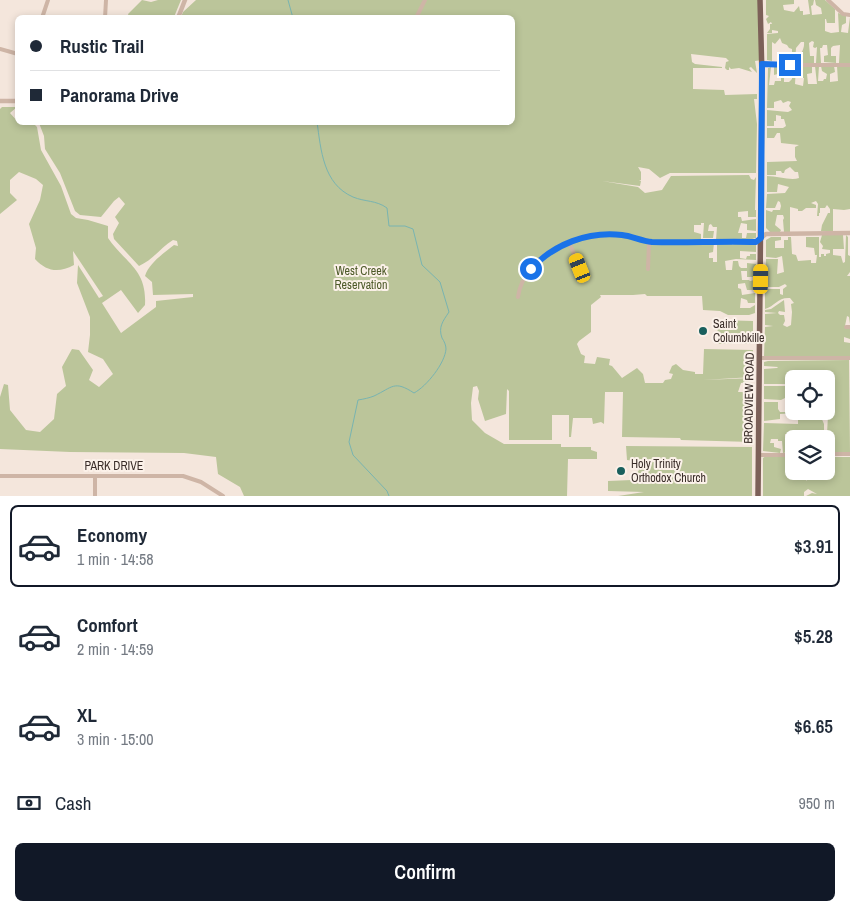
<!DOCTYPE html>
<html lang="en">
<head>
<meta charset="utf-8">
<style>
  :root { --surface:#fff; --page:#f2f2f3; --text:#1f2937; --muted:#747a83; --line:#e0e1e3; --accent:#111827 }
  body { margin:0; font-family:"Archivo Narrow",sans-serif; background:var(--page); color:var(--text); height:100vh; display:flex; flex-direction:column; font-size:19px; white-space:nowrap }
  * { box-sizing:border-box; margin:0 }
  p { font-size:16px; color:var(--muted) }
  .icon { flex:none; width:28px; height:28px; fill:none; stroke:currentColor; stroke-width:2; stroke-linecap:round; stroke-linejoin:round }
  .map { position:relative; height:496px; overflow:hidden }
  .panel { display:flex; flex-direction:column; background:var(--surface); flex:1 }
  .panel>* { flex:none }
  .guide { position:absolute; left:15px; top:15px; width:500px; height:110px; border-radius:8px; box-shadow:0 2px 8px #0003; display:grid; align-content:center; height:110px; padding:0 15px; background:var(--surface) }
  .tools { position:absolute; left:785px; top:370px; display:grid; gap:10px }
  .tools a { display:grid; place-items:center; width:50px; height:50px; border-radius:8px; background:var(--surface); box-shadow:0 2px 8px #0003; font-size:25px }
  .end { position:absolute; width:22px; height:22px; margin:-11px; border:6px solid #1a73e8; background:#fff; box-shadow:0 0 0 2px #fff }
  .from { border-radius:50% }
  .car { position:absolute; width:15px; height:30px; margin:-15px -8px; border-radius:6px; box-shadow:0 0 4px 1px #0007; background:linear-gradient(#f5c518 24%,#345 0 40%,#f5c518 0 76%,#345 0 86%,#f5c518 0) }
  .guide b { display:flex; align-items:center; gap:18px; height:48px; font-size:19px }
  .guide b+b { border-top:1px solid var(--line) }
  .guide i { width:12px; height:12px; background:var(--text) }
  ul { padding:9px 0 0; list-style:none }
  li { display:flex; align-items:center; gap:15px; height:82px; margin:0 10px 8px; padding:0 5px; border:2px solid transparent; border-radius:8px }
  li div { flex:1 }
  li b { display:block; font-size:19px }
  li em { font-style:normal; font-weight:600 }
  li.selected { border-color:var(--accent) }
  li>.icon { width:45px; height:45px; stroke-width:1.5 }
  .pay { display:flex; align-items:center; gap:12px; height:55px; padding:0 15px; font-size:19px }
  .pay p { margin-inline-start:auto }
  .button { display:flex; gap:10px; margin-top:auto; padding:10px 15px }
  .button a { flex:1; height:58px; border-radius:8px; background:var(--accent); color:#fff; font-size:20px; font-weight:600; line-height:58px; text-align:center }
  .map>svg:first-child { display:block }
  .green { fill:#bbc59a }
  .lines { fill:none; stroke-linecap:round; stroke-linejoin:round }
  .stream { stroke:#78b4b1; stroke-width:1 }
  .minor { stroke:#ceb5a6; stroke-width:4 }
  .tertiary { stroke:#ceb5a6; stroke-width:4.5 }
  .primary { stroke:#7c6058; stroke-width:5.5 }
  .route { stroke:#1a73e8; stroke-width:6 }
  .poi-dot { fill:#195f5d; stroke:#fbf1e9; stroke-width:2 }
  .labels { text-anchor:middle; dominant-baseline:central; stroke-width:4; stroke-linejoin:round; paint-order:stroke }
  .park-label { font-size:12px; fill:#4d5a29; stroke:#fbf1e9 }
  .poi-label { font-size:12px; fill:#392c28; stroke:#fbf1e9; text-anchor:start }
  .street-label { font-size:12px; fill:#392c28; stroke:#fbf1e9 }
</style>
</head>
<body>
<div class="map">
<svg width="850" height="496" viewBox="0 0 850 496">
  <rect width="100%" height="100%" fill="#f4e6dc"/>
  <path class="green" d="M142,0L151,2L158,0H181L174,17H129L128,14Z
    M196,0H762V60L755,61L757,73L751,67L749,68L752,72L739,68L731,69L729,67V70H727L725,68L726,62L729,61L726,58L691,54L692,62L695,64L722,67V68H693V89L724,90L725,95L757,94V99H754L757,124L756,173H670L660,178L649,169L638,167L641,172V180H639L641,181L640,186L602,181L638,187L645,193L662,190L671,176L749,175L751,179L754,180L756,177L755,210H756V217H748V211L738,212V217H741L742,221L756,219V231L747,230V224L741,223L738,233H742V238H746L747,233H756V238L752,239L716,240L717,227H713L711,224L709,225L708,231H714L713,238H703L704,223H701V225H694V232L701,234V243H714L713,252L709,253V258H713V262H717V243H731L733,245L734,243H753L756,245V252L740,251V258L746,259L747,256H750V254H756V260L736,259L725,261L726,270H732L733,261H738L739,266L741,268H747V263L756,264L755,277H747V271H741L742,280H749L750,281L755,280V290H747L745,283L738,284V288L741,289L742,295L755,293V303H748L747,300L741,298L740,308H750L755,305V313L749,315H728L720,311L703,310L702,296H647L645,294L633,295H600L601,297L591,305V332L579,341L577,344L581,354L585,356L584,363L595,364L597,357L610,359L609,365L612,366L622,378L637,368L643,374L645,383H663L665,380L671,379L673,374L669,373L672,366L676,364L683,370L695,372V374H703L704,349L753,350V377L703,380L753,378L752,381L741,383L738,392H745L746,387L753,386L752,442L681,440L680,438L622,437L623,392H605L604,424L601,422L593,424L592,418H573L571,437H569V415H552V440H509V391L507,389L506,414L485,421L478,399L479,391L477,386L473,387L471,403L472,420L485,433L504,444H561V447H591V450L597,452V459H568L567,496H244L240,487L218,474L216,457L184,453L70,452L0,449V397L4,384L8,385L10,410L26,430L40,432L54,419L57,394L66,386L62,367L72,349L79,350L93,370L89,380L99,387L113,374L103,359L88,352L90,335V317L77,283L78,265L99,298L103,296L73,251L74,265C59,273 47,272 35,259L36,248L29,224L40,200L43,185L36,179L19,172L10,180V193L17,200L0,214V109L2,107H17L10,113L18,122L33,123L37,127L41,150L61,186L71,214L76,218L88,220L108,226V238C126,264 147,269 145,305L138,313L121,290L102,303L121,333L156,307V301L193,297V294L153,295L152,282L145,276C149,263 164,253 174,245L178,246L177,241L173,240C160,248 154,259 139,266L114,239L113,234L119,223L115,217L125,204L119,197L114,201L101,217L80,215L75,211L60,173L45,149L44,136L39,123L512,122V18L181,17L183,12Z
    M766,0H794V4L783,5L784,10L794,12L799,6L800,11H803V15L810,14L808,0H814L813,5L811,6L812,15L822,14L821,8L816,5L815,0H825L835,9V23H827L826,19H825V31L831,33L839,32L838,13L846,16V23L842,25L841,32L848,33L850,17V63H839L840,45L833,46L831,48V56H836V63L824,62V56L828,55L827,45H823L822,48H820L821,63H816L817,47L815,48L813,47L814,42L812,41L809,43L810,56H814V63H799C799,54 805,50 804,42H801L796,48L795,63H792V49L789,48L787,45L782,43L780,38L775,44L772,42V61L767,60V34L778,33V31L772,30V33H767L770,29V24H772L771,22L768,24L766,19L769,16L766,15Z
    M774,66H788V73L784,74V82H789L792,79V66H796L795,84L803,86L804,78H800V66H812V73L807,74L808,84H817L815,66H819L818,81H823L824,79H826L827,74L822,71L821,66H834L835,72L830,74V82L838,81L837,66H850V209L844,210L833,209V231H821L822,225L828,213H830V209L827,205L825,208H820V213H819V216H817L818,204L816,201L811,203L816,205V208H806L802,211H798V209L790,207V232H784L783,220L784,218L783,215H777L775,225L781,230L780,232H770L766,228V210L772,212L773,210H780L781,206L780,202L778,201L775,208H766L767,194L785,193L789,187L778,184L777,192H767V176C778,176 791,181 799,178L798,172H795L790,167L785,170L784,173H782L781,171H776V175H767V162L797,161L795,157V147L799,145L781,143L780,133H777L774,138H767V128H783L786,126L784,119H781V116L776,115V121H774V126H767V110L788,112L792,110L789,106L791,102L788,101L783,103L781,100L774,102V108H767L768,68L771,67L769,85H774L775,81H781V73L774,75Z
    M822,235H843L844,249H833V255L841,256L843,263L845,262L846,235L848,237V255L850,256V272L847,276H850V324L849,317L847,316L845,326L850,328V339L844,337V342L850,343V356L767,357L764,356L765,327L773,326L765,325V314L777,313L765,312V310L771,309L784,300L785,312L779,311L778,313L780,315H784L785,321L783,325L787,327L791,325L792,312L791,304L794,303L790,298C778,297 775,306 765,309V289H780V294L783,295V289L787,286L785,284L779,287H765L766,259H778L777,274L784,272L782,256L776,258L766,257V240L771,237H781V240L775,241V248H784V240H788V237H791L792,254L796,255L798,261L811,260V263H816L817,255H815L814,248L806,247V237H819V257H821V254H824V256H826V254L830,253V250L822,249L823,246L820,242Z
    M718,320L753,321V344H717Z
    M849,360L850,453H826L828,415L821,417L824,424V435L822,436L821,439H814L813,436H811L810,439L801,437L797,439L795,437L789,436V434H785V437H787L788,452L783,453L782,441H778V439H771L770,443H774V447L781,449L780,453L763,451L764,423L798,424V413L780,414V419L764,421V402H778V409L780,412H785L787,407H790V412H793L794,402L785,398L781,400L764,399V386H789L794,393V411H826V379H794V382L786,384H764V369L777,368L778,367L764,366V362L768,361Z
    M626,446L752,447V496H618L644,492L608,491V481L632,480L639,470L634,461L627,460Z
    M766,456H794V471H806V481L811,475L809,471H826V457H850V496H806L812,493L817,494L808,489L804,492V496H763V458Z"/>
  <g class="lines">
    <path class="stream" d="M288,0L293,18
      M317,122C321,150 323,184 353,197C365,202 376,200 387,208L389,226H405L413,229L422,265L440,282L449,312C443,321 438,327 442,338C444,341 446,345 446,349C445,363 427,386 414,393C394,380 393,387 374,396C369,398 364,399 358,400L349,442L353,455L387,491L389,496"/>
    <path class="minor" d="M828,0L843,14L850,15
      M42,18L48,0
      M105,18L106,0
      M416,18L425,0
      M0,49L18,54
      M762,65H850
      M569,242L580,268
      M648,269L649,242
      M518,297C524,253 582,229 623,235C633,236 642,241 653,242C687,242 721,242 756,242L761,238
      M846,327H850
      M760,358H850
      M826,454H850
      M759,455H794
      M0,476H183L201,482L223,496
      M95,496V476"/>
    <path class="tertiary" d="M178,18L185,0
      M0,101H18
      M761,238L766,234L850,233"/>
    <path class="primary" d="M758,496L762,76L760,0"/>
  </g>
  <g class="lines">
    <path class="route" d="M531,269C554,244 588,231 622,235C632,236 641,241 652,242C686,243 721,241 756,242L761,238L762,64L790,65"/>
  </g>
  <g class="poi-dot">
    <circle cx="703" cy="331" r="5"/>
    <circle cx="621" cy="471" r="5"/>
  </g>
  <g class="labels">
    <g class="park-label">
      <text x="361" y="271">West Creek<tspan x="361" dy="14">Reservation</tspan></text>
    </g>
    <g class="poi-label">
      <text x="713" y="324">Saint<tspan x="713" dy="14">Columbkille</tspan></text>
      <text x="631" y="464">Holy Trinity<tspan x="631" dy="14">Orthodox Church</tspan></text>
    </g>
    <g class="street-label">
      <text transform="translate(749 398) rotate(-89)">BROADVIEW ROAD</text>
      <text x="114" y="466">PARK DRIVE</text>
    </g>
  </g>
</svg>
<div class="tools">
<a><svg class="icon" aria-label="locate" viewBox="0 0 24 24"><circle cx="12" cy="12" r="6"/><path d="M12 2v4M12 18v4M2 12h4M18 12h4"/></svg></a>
<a><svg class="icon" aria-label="layers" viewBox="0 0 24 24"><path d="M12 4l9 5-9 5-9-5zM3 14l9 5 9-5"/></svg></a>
</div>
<i class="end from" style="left:531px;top:269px"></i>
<i class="end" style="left:790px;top:65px"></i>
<i class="car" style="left:580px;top:268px;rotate:338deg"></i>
<i class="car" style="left:761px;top:279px;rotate:1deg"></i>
<div class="guide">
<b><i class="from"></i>Rustic Trail</b>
<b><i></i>Panorama Drive</b>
</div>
</div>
<section class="panel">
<ul>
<li class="selected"><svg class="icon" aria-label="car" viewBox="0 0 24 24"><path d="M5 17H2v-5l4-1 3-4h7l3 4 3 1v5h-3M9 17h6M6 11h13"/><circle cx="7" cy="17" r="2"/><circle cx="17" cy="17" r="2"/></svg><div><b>Economy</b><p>1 min · 14:58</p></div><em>$3.91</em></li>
<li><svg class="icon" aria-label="car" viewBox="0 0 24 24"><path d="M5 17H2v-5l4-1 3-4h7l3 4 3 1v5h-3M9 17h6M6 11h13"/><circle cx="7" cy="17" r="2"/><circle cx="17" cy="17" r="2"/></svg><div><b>Comfort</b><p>2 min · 14:59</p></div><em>$5.28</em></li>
<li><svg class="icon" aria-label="car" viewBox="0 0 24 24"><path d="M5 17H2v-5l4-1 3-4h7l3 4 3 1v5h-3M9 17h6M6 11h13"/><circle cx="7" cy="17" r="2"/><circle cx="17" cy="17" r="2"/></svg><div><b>XL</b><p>3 min · 15:00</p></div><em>$6.65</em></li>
</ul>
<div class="pay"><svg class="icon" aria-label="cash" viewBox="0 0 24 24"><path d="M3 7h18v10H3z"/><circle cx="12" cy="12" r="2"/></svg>Cash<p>950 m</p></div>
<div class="button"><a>Confirm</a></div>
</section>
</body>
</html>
